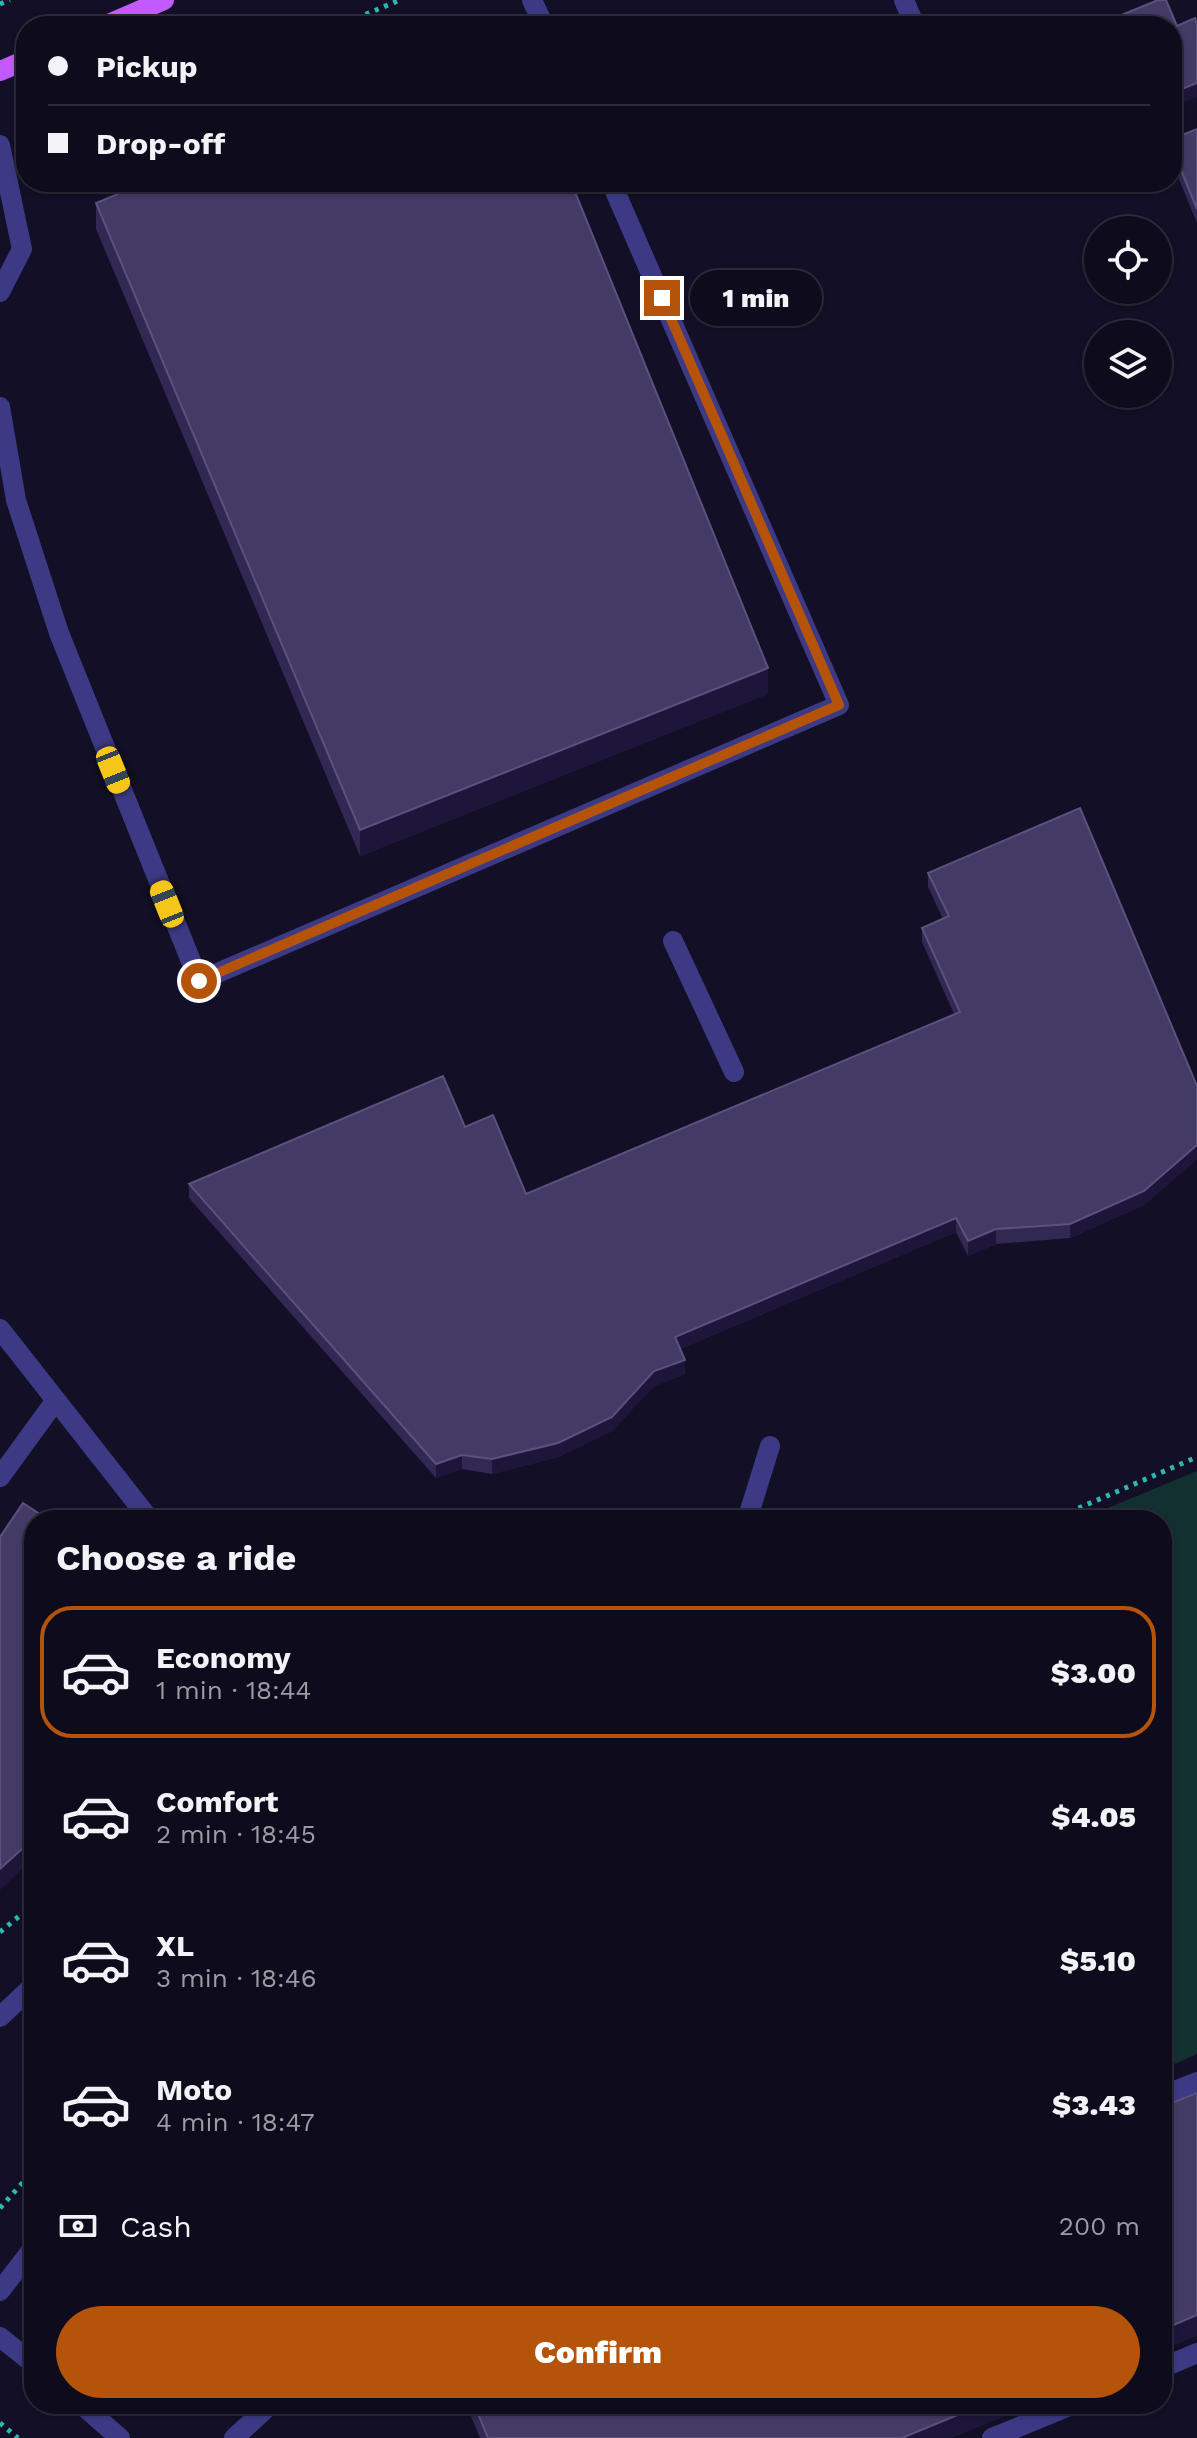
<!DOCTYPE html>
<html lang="en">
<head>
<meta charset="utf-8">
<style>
  :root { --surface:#0e0b1c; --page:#171425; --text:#f1f3f6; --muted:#9b9ba3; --line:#2e2b3b; --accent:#b45309 }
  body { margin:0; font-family:"Work Sans",sans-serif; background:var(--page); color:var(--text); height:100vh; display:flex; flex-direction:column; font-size:30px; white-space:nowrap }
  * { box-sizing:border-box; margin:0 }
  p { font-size:26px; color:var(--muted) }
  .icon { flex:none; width:44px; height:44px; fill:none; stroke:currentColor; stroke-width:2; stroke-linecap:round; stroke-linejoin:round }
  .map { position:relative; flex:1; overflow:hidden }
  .side { position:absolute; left:24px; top:1510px; width:1148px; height:904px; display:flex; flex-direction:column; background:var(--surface); border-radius:32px; box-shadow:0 2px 6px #0004,0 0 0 2px var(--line) }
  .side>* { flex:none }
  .guide { position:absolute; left:16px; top:16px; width:1166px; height:176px; border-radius:32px; box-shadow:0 2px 6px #0004,0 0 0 2px var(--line); display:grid; align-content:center; height:176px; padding:0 32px; background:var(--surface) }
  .fabs { position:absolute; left:1084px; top:216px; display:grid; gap:16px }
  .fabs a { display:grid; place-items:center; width:88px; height:88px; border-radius:50%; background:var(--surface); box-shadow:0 2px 6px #0004,0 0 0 2px var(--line); font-size:40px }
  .end { position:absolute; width:36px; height:36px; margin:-18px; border:10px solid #b45309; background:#fff; box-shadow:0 0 0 4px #fff }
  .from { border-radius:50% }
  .bubble { position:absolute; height:56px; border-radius:28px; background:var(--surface); box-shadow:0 2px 6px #0004,0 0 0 2px var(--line); font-size:26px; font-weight:800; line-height:56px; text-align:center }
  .car { position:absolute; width:24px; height:48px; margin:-24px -12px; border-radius:10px; box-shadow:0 0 6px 2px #0007; background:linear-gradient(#f5c518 24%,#345 0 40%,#f5c518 0 76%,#345 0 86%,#f5c518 0) }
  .guide b { display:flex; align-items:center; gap:28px; height:76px; font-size:30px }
  .guide b+b { border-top:2px solid var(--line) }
  .guide i { width:20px; height:20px; background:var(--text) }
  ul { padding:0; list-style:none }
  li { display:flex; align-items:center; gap:24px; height:132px; margin:0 16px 12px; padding:0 16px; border:4px solid transparent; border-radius:32px }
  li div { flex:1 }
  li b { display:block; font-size:30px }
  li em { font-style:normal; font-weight:800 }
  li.selected { border-color:var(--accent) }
  li>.icon { width:72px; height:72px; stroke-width:1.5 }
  h2 { padding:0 32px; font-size:36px; line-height:96px }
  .pay { display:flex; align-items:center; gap:20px; height:88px; padding:0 32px; font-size:30px }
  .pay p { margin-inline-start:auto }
  .primary-button { display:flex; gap:16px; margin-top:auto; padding:16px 32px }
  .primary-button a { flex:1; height:92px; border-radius:48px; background:var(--accent); color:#fff; font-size:32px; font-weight:800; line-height:92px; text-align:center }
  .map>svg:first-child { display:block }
  .green { fill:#12302f }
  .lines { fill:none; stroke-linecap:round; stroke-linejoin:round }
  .path { stroke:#2fb8b0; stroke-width:5; stroke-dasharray:4 6; stroke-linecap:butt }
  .minor { stroke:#3d3a85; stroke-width:20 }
  .major { stroke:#c25bff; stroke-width:20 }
  .wall { fill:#312854 }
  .shaded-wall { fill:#1d163a }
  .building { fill:#433a66; stroke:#5a527e; stroke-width:2 }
  .route { stroke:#b45309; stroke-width:10 }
</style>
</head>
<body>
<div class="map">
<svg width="1197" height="2438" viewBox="0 0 1197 2438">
  <rect width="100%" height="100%" fill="#130f26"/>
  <path class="green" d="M1197,1471V2054L1175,2064L1162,2033V1520H1079Z"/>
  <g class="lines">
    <path class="path" d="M0,4L10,0
      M338,26L400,0
      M1051,1520L1197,1457
      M0,1932L34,1904
      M0,2208L34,2170
      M0,2423L18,2438"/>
    <path class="minor" d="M532,0L544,26
      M904,0L915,26
      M0,145L22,249L0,292
      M0,407L16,500L59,633L199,981L839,705L611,182
      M673,941L734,1072
      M0,1329L150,1520
      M0,1477L56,1400
      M747,1520L770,1446
      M0,2017L34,1985
      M1162,2096L1197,2082
      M0,2291L34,2247
      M0,2337L34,2364
      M1162,2368L1197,2353
      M81,2404L120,2438
      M234,2438L271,2404
      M992,2438L1074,2404"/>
    <path class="major" d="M104,26L164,0
      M0,71L26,60"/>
  </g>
  <path class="wall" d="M1197,129V223L1172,162V139Z
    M96,203L768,694L360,856L96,229Z
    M928,873L1197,1086V1159L1144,1205L1070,1238L996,1244L968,1256L956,1232L680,1349L685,1374L654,1386L612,1431L558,1457L492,1474L462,1469L436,1478L189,1198V1184L465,1127L526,1194L954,1014L922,942V928L943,919L928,887Z
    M466,2404H1033L951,2438H480Z"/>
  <path class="shaded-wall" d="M1197,83V97L1172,107V93Z
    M768,668V694L360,856V830Z
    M1197,1145V1159L1144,1205L1070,1238V1224Z
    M956,1218V1232L675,1351V1337Z
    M996,1229V1244L968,1256V1241Z
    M685,1360V1374L654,1386L612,1431L558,1457L492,1474V1459L654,1371Z
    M462,1455V1469L436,1478V1464Z
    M34,1838V1858L0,1890V1869Z
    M1197,2315V2336L1162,2350V2330Z
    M984,2404H1033L951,2438H902Z"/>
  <path class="building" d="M1158,0H1166L1177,26L1195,18L1197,24V83L1172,93V26H1118L1114,18Z
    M1197,129V209L1172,148V139Z
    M147,182H571L768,668L360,830L96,203Z
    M1080,808L1197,1086V1145L1144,1191L1070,1224L996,1229L968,1241L956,1218L675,1337L685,1360L654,1371L612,1417L558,1443L492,1459L462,1455L436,1464L189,1184L443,1076L465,1127L493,1115L526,1194L960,1012L922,928L949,916L928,873Z
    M23,1503L49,1520H34V1838L0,1869V1537Z
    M1197,2093V2315L1162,2330V2107Z
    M474,2404H984L902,2438H488Z"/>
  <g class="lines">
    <path class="route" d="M199,981L839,705L662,298"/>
  </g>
</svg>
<div class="fabs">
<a><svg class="icon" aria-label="locate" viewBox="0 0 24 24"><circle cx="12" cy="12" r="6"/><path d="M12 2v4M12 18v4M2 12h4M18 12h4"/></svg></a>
<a><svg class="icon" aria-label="layers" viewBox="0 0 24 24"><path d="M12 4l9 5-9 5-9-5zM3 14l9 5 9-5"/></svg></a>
</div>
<i class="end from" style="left:199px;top:981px"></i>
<i class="end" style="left:662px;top:298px"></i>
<div class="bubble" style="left:690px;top:270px;width:132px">1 min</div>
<i class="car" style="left:113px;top:770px;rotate:158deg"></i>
<i class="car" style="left:167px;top:904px;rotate:338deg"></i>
<div class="guide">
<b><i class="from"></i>Pickup</b>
<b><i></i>Drop-off</b>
</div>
<section class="side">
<h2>Choose a ride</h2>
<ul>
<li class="selected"><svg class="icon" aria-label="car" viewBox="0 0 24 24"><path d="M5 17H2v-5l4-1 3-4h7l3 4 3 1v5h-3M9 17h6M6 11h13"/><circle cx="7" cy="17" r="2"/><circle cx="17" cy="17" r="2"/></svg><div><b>Economy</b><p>1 min · 18:44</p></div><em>$3.00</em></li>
<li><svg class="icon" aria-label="car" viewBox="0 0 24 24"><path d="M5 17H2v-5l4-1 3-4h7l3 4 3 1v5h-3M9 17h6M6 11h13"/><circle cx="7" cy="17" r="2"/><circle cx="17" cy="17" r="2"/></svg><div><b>Comfort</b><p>2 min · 18:45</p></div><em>$4.05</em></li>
<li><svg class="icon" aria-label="car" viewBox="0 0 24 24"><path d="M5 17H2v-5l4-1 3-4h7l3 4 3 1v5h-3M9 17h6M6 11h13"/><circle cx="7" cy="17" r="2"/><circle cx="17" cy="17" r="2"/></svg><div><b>XL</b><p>3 min · 18:46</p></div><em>$5.10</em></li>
<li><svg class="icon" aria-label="car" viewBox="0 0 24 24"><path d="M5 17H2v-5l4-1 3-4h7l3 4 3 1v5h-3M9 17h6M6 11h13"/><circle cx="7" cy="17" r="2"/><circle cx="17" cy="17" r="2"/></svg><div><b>Moto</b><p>4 min · 18:47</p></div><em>$3.43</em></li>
</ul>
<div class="pay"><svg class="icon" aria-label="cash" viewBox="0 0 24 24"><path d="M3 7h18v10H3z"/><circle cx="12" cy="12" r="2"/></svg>Cash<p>200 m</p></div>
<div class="primary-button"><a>Confirm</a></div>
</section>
</div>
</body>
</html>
